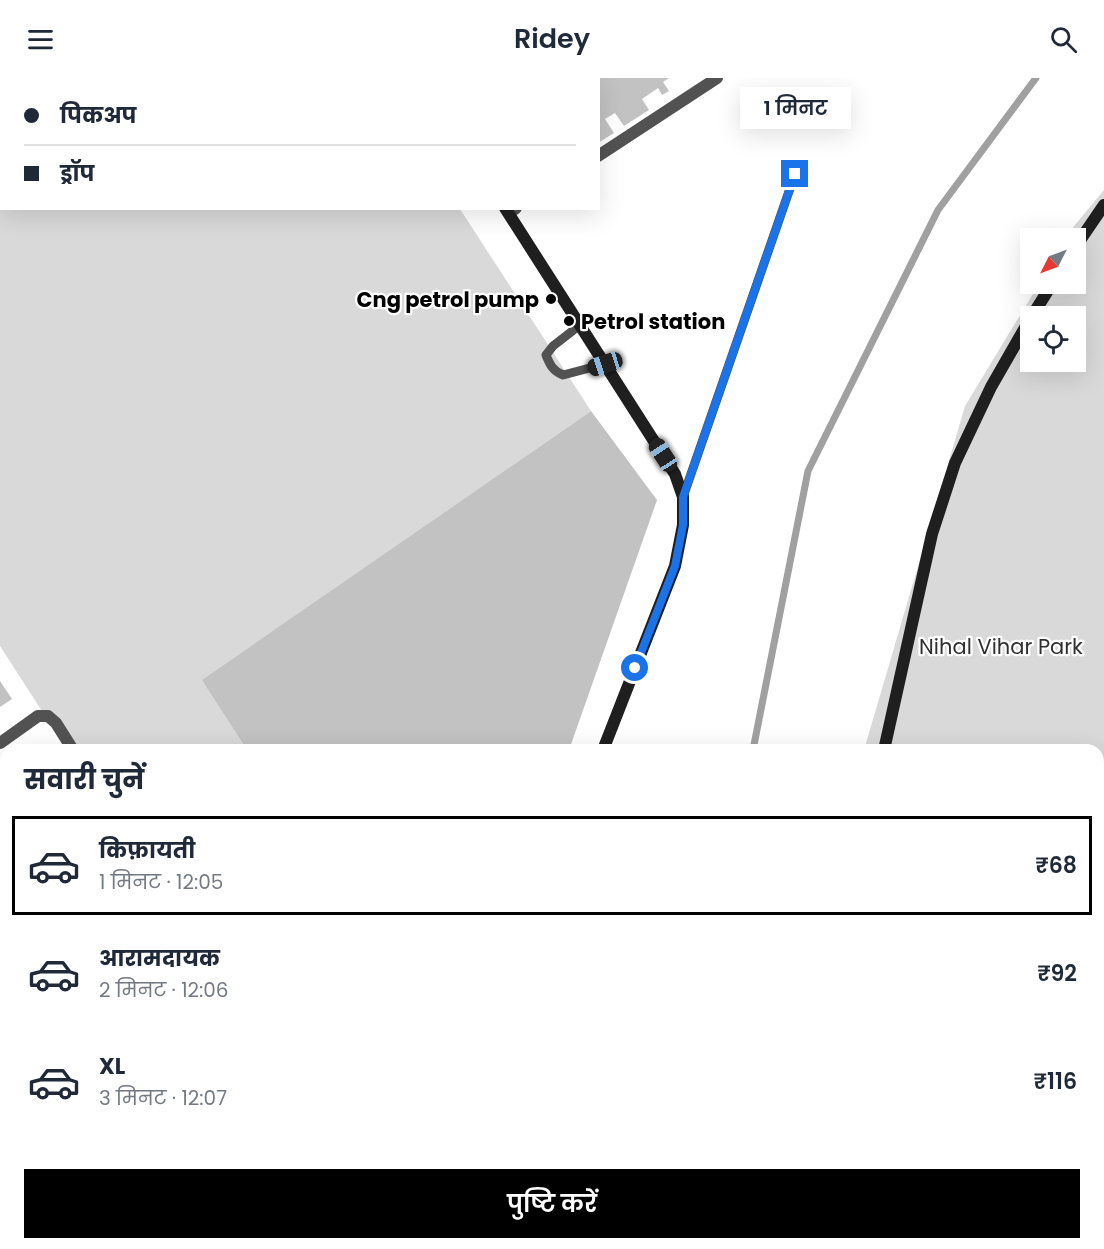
<!DOCTYPE html>
<html lang="hi">
<head>
<meta charset="utf-8">
<style>
  :root { --surface:#fff; --page:#f2f2f3; --text:#1f2937; --muted:#747a83; --line:#e0e1e3; --accent:#000 }
  body { margin:0; font-family:Poppins,"Noto Sans Devanagari",sans-serif; background:var(--page); color:var(--text); height:100vh; display:flex; flex-direction:column; font-size:22px; white-space:nowrap }
  * { box-sizing:border-box; margin:0 }
  p { font-size:20px; color:var(--muted) }
  .icon { flex:none; width:33px; height:33px; fill:none; stroke:currentColor; stroke-width:2; stroke-linecap:round; stroke-linejoin:round }
  .map { position:relative; flex:1; overflow:hidden }
  .panel { position:absolute; left:0px; top:666px; width:1104px; height:506px; display:flex; flex-direction:column; background:var(--surface); border-radius:18px 18px 0 0; box-shadow:0 6px 24px #0002 }
  .panel>* { flex:none }
  .hud { position:absolute; left:0px; top:0px; width:600px; height:132px; box-shadow:0 6px 24px #0002; display:grid; align-content:center; height:132px; padding:0 24px; background:var(--surface) }
  .needle { width:39px; rotate:228deg }
  .buttons { position:absolute; left:1020px; top:150px; display:grid; gap:12px }
  .buttons a { display:grid; place-items:center; width:66px; height:66px; border-radius:0px; background:var(--surface); box-shadow:0 6px 24px #0002; font-size:30px }
  .end { position:absolute; width:27px; height:27px; margin:-14px; border:8px solid #1a73e8; background:#fff; box-shadow:0 0 0 3px #fff }
  .from { border-radius:50% }
  .bubble { position:absolute; height:42px; border-radius:0px; background:var(--surface); box-shadow:0 6px 24px #0002; font-size:20px; font-weight:600; line-height:42px; text-align:center }
  .car { position:absolute; width:18px; height:36px; margin:-18px -9px; border-radius:8px; box-shadow:0 0 4px 2px #0007; background:linear-gradient(#222 24%,#8ab4d8 0 40%,#222 0 76%,#8ab4d8 0 86%,#222 0) }
  .hud b { display:flex; align-items:center; gap:21px; height:57px; font-size:22px }
  .hud b+b { border-top:2px solid var(--line) }
  .hud i { width:15px; height:15px; background:var(--text) }
  ul { padding:0; list-style:none }
  li { display:flex; align-items:center; gap:18px; height:99px; margin:0 12px 9px; padding:0 12px; border:3px solid transparent; border-radius:0px }
  li div { flex:1 }
  li b { display:block; font-size:22px }
  li em { font-style:normal; font-weight:600 }
  li.current { border-color:var(--accent) }
  li>.icon { width:54px; height:54px; stroke-width:1.5 }
  h2 { padding:0 24px; font-size:27px; line-height:72px }
  .primary-button { display:flex; gap:12px; margin-top:auto; padding:12px 24px }
  .primary-button a { flex:1; height:69px; border-radius:0px; background:var(--accent); color:#fff; font-size:24px; font-weight:600; line-height:69px; text-align:center }
  header { display:flex; justify-content:space-between; align-items:center; height:78px; padding:0 24px; background:var(--surface); font-size:27px; font-weight:600 }
  .map>svg:first-child { display:block }
  .green { fill:#d9d9d9; fill-rule:evenodd }
  .lines { fill:none; stroke-linecap:round; stroke-linejoin:round }
  .stream { stroke:#a0a0a0; stroke-width:7 }
  .building { fill:#c2c2c2 }
  .lane { stroke:#525252; stroke-width:9 }
  .street { stroke:#525252; stroke-width:12 }
  .secondary { stroke:#1f1f1f; stroke-width:12 }
  .route { stroke:#1a73e8; stroke-width:8 }
  .poi-dot { fill:#000; stroke:#fff; stroke-width:2 }
  .labels { text-anchor:middle; dominant-baseline:central; stroke-width:4.5; stroke-linejoin:round; paint-order:stroke }
  .poi-label { font-size:21px; font-weight:bold; fill:#000; stroke:#fff; text-anchor:end }
  .park-label { font-size:21px; fill:#303030; stroke:#fff }
</style>
</head>
<body>
<header><svg class="icon" aria-label="menu" viewBox="0 0 24 24"><path d="M4 6h16M4 12h16M4 18h16"/></svg>Ridey<svg class="icon" aria-label="search" viewBox="0 0 24 24"><circle cx="10" cy="10" r="6"/><path d="M15 15l6 6"/></svg></header>
<div class="map">
<svg width="1104" height="1171" viewBox="0 0 1104 1171">
  <rect width="100%" height="100%" fill="#fff"/>
  <path class="green" d="M0,0H376L377,1L2,2V130L460,131L591,333L203,602L247,672H67L0,568Z
    M1104,112V1171H660L664,1166H1098V672H864L965,328L1039,206H1076V160H1066L1074,148ZM1030,238H1076V284H1030Z"/>
  <g class="lines">
    <path class="stream" d="M753,672L808,393L938,132L1036,0
      M477,1171L484,1166"/>
  </g>
  <path class="building" d="M598,0H669L663,4L669,13L662,17L658,10L642,21L649,32L624,48L615,35L605,41L614,55L598,65Z
    M591,333L657,422L569,672H247L202,602Z
    M0,603L12,621L0,629Z"/>
  <g class="lines">
    <path class="lane" d="M580,247L553,268L546,277C550,287 553,293 563,297L605,286
      M683,419L795,96"/>
    <path class="street" d="M477,2L479,0
      M598,78L717,0
      M509,135L516,130
      M0,665L38,638H48L56,645L73,672
      M0,723L6,732
      M0,774L6,770
      M0,876L6,873
      M0,1045L6,1054"/>
    <path class="secondary" d="M409,0L411,2
      M433,0V2
      M505,130L675,396L683,419V447L675,488L603,672
      M1076,168L1104,127
      M1032,238L1052,206
      M884,672L932,456L955,385L991,309L1030,241
      M50,1171L58,1166
      M668,1171L672,1166"/>
  </g>
  <g class="lines">
    <path class="route" d="M635,590L675,488L683,447V419L795,96"/>
  </g>
  <g class="poi-dot">
    <circle cx="551" cy="221" r="6"/>
    <circle cx="569" cy="243" r="6"/>
  </g>
  <g class="labels">
    <g class="poi-label">
      <text x="539" y="221">Cng petrol pump</text>
      <text x="581" y="243" text-anchor="start">Petrol station</text>
    </g>
    <g class="park-label">
      <text x="1001" y="568">Nihal Vihar Park</text>
    </g>
  </g>
</svg>
<div class="buttons">
<a><svg class="needle" viewBox="-14 -14 28 28"><path d="M0-13l5 13h-10z" fill="#e53935"/><path d="M0 13l5-13h-10z" fill="#747a83"/></svg></a>
<a><svg class="icon" aria-label="locate" viewBox="0 0 24 24"><circle cx="12" cy="12" r="6"/><path d="M12 2v4M12 18v4M2 12h4M18 12h4"/></svg></a>
</div>
<i class="end from" style="left:635px;top:590px"></i>
<i class="end" style="left:795px;top:96px"></i>
<div class="bubble" style="left:740px;top:9px;width:111px">1 मिनट</div>
<i class="car" style="left:605px;top:286px;rotate:252deg"></i>
<i class="car" style="left:663px;top:377px;rotate:327deg"></i>
<div class="hud">
<b><i class="from"></i>पिकअप</b>
<b><i></i>ड्रॉप</b>
</div>
<section class="panel">
<h2>सवारी चुनें</h2>
<ul>
<li class="current"><svg class="icon" aria-label="car" viewBox="0 0 24 24"><path d="M5 17H2v-5l4-1 3-4h7l3 4 3 1v5h-3M9 17h6M6 11h13"/><circle cx="7" cy="17" r="2"/><circle cx="17" cy="17" r="2"/></svg><div><b>किफ़ायती</b><p>1 मिनट · 12:05</p></div><em>₹68</em></li>
<li><svg class="icon" aria-label="car" viewBox="0 0 24 24"><path d="M5 17H2v-5l4-1 3-4h7l3 4 3 1v5h-3M9 17h6M6 11h13"/><circle cx="7" cy="17" r="2"/><circle cx="17" cy="17" r="2"/></svg><div><b>आरामदायक</b><p>2 मिनट · 12:06</p></div><em>₹92</em></li>
<li><svg class="icon" aria-label="car" viewBox="0 0 24 24"><path d="M5 17H2v-5l4-1 3-4h7l3 4 3 1v5h-3M9 17h6M6 11h13"/><circle cx="7" cy="17" r="2"/><circle cx="17" cy="17" r="2"/></svg><div><b>XL</b><p>3 मिनट · 12:07</p></div><em>₹116</em></li>
</ul>
<div class="primary-button"><a>पुष्टि करें</a></div>
</section>
</div>
</body>
</html>
